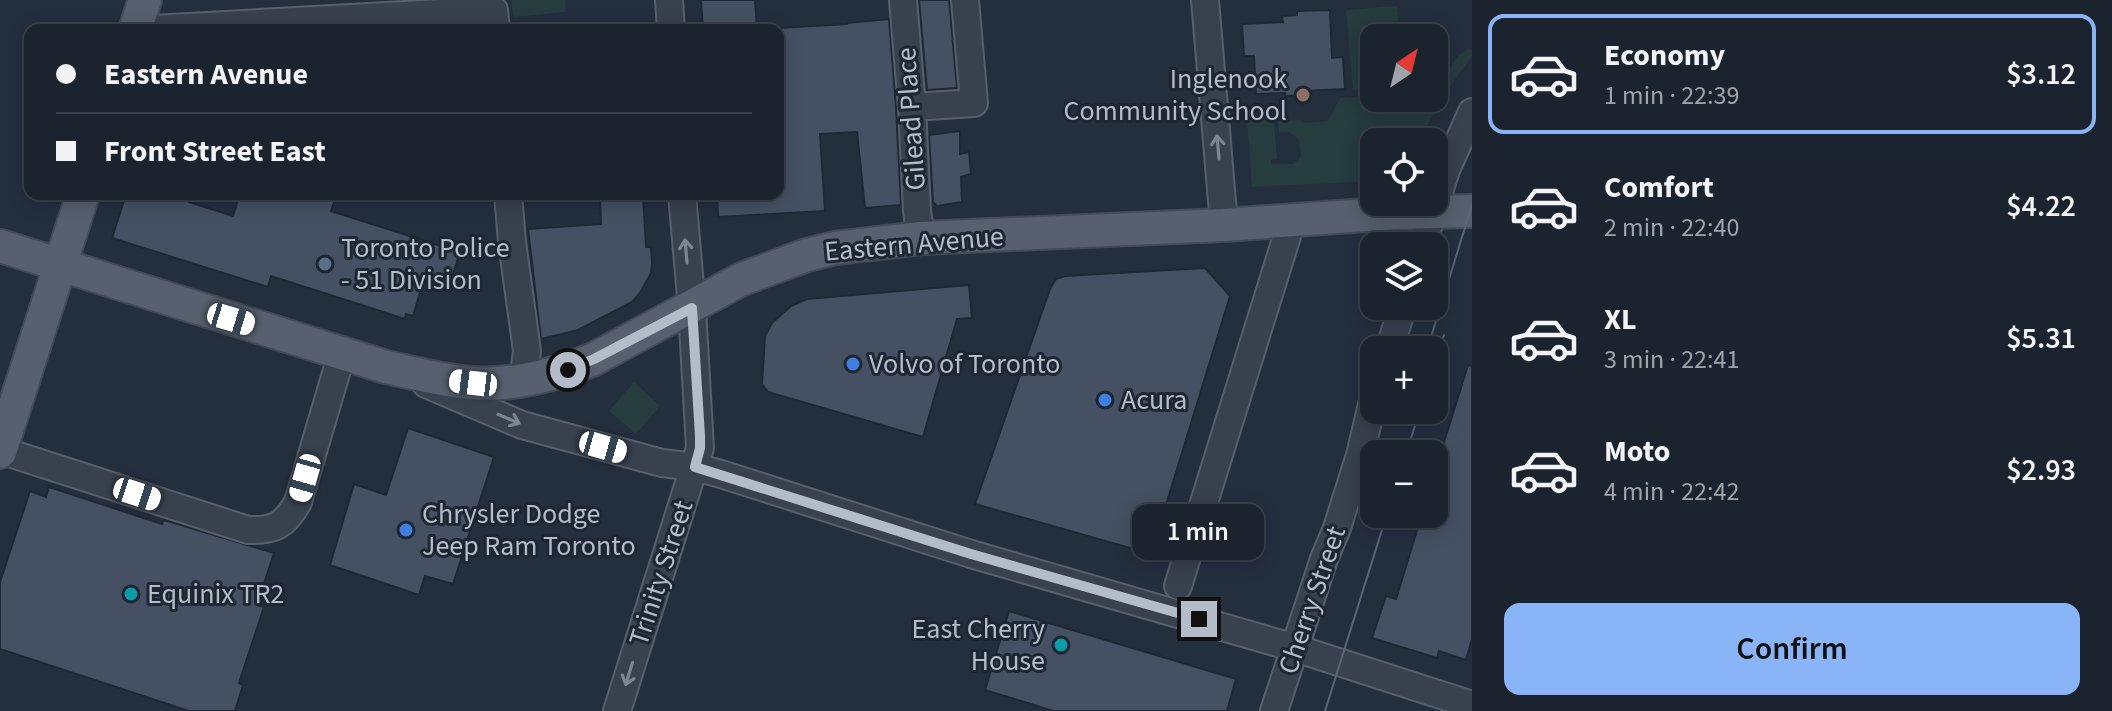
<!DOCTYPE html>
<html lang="en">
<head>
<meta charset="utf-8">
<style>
  :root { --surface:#1b232e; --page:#282f3a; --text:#f1f3f6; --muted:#a0a4aa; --line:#39404a; --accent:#8ab4f8 }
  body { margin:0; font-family:"Source Sans 3",sans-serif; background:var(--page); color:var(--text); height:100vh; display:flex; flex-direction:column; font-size:30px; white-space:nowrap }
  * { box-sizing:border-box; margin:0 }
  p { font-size:26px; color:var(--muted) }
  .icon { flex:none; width:44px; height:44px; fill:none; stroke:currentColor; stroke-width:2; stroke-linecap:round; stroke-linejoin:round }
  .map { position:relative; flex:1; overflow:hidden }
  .drawer { display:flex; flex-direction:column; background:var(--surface); width:640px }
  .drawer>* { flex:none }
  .banner { position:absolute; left:24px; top:24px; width:760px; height:176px; border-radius:16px; box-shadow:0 4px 20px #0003,0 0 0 2px var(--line); display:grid; align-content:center; height:176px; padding:0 32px; background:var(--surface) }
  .needle { width:52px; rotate:35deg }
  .tools { position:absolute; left:1360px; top:24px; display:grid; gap:16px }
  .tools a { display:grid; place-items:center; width:88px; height:88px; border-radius:16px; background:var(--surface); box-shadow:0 4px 20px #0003,0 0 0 2px var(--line); font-size:40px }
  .end { position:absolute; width:36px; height:36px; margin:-18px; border:10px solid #b4bcc9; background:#111; box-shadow:0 0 0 4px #111 }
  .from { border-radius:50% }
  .bubble { position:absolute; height:56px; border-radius:16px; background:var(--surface); box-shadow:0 4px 20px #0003,0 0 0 2px var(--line); font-size:26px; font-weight:600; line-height:56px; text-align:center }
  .car { position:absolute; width:24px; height:48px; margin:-24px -12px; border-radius:10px; box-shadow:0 0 6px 2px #0007; background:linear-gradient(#fff 24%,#345 0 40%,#fff 0 76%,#345 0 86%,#fff 0) }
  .banner b { display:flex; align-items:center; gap:28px; height:76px; font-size:30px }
  .banner b+b { border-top:2px solid var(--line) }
  .banner i { width:20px; height:20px; background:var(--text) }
  ul { padding:14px 0 0; list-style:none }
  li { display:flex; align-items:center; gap:24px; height:120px; margin:0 16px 12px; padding:0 16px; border:4px solid transparent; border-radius:16px }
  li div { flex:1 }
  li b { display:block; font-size:30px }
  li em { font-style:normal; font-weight:600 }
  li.on { border-color:var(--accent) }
  li>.icon { width:72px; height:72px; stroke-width:1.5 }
  .cta { display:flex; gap:16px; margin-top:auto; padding:16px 32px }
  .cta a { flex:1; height:92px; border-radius:16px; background:var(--accent); color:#111; font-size:32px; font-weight:600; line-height:92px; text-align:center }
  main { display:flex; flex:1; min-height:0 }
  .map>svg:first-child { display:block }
  .green { fill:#263c3f }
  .building { fill:#455162; stroke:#1f2835; stroke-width:2 }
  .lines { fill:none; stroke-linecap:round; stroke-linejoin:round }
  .minor-casing { stroke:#565f6c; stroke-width:30 }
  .major-casing { stroke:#414a57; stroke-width:36 }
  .minor { stroke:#38414e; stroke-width:26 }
  .major { stroke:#56606e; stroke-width:32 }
  .tram { stroke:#5a6575; stroke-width:2 }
  .oneway { stroke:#7c8592 }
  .route { stroke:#b4bcc9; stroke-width:10 }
  .education-dot { fill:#8d6e63; stroke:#1d2633; stroke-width:3 }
  .service-dot { fill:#5c6f8a; stroke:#1d2633; stroke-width:3 }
  .shop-dot { fill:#3f7fe0; stroke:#1d2633; stroke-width:3 }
  .culture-dot { fill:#0f9aa8; stroke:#1d2633; stroke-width:3 }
  .labels { text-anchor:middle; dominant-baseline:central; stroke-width:6; stroke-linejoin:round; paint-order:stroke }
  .poi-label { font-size:28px; fill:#b4bcc9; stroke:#1d2633; text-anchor:start }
  .street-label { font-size:28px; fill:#b4bcc9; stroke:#1d2633 }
</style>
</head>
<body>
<main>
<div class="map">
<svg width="1472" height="711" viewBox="0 0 1472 711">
  <rect width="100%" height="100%" fill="#242f3e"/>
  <path class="green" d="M511,0H565L566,12L514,17Z
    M1397,6L1400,38H1374V88L1353,90L1346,10Z
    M1467,49L1472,50V56L1446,92L1418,142H1374V181L1252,187L1247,120L1267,118L1274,122L1277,159L1271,160V164H1294L1301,156L1299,140L1290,132H1279L1278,121L1301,120L1303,123L1328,121L1340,98L1374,96V98H1434V70L1442,65L1450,67L1457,57Z
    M634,382L660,406L636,434L609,411Z"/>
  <path class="building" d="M701,0H755L757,30H703Z
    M919,0H949L957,88L927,90Z
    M1330,10L1332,58L1343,57L1345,89L1303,91V95L1285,96V93L1256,94L1254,56H1244L1242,24L1283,22L1282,16L1297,15V11Z
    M889,19L896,108L901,205L865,208L857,132L820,134L825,211L718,217L717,194H778V28L847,24V23Z
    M960,131V154L969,152L971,174L961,177L962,202L937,206L933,202L929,135Z
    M126,194H192L189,202L233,216L240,194H337L331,211L460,252L449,287L424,279L413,316L406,314L405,319L271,276L268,287L112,238Z
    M600,194H643L646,247H651L652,262L651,273L640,293L632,302L578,330L541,339L528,229L601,224Z
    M1205,268L1230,296L1151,554L975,504L1050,289L1056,279L1065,276Z
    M969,285L972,318L957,319L923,437L768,392L762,384L765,336L772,323L791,306L807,299Z
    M1468,365L1472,366V639L1466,660L1439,651L1437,658L1372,638L1386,596L1396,599L1422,514H1434V474Z
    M408,428L494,457L453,584L425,576L419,595L330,565L354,484L386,495Z
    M49,487L162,524L164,520L274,553L257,605L264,607L239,683L243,685L235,711H189L0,649V582L30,491L46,497Z
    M1009,611L1236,679L1227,711H1054L985,690Z"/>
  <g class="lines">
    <defs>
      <path id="minor" d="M669,0L671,30
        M903,0L912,107L917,211L921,238
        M1205,0L1224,225
        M135,30L494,10L496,30
        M912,107L974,103L965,0
        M508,194L512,242L527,351L523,381
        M1422,246L1446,170L1472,112
        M1389,350L1403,306
        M426,384L522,425L662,463L695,467L721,474L971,554L1295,648L1472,705
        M0,450L248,530C275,531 285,525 298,502L342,353
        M1178,586L1292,220
        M617,711L700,448L692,308L682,194
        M1274,711L1324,559L1337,528L1360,455L1374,396"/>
      <path id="major" d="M135,30L145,0
        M0,246L386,367C414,373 443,381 472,383C515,386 555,375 594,359L742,279L807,255L835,248L921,238L1224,225L1395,213L1472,211
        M0,452L83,194"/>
    </defs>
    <use href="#minor" class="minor-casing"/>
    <use href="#major" class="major-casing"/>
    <use href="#minor" class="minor"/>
    <use href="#major" class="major"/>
    <path class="tram" d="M1427,350L1472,205
      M1434,366L1444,335
      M1406,454L1420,410
      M1325,711L1387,514"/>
  </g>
  <defs><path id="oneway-shaft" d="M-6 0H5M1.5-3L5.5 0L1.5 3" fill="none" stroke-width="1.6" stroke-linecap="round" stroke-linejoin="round" transform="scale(2)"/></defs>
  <g class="oneway">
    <use href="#oneway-shaft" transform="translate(1218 147) rotate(-95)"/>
    <use href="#oneway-shaft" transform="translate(686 251) rotate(-95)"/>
    <use href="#oneway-shaft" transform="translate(509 419) rotate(23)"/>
    <use href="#oneway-shaft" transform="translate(629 674) rotate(107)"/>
  </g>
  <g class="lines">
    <path class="route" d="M568,370L594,359L692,308L700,436V448L695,467L971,554L1199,619"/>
  </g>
  <circle class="education-dot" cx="1303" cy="95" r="8"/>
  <circle class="service-dot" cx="325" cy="264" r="8"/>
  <g class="shop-dot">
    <circle cx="853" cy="364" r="8"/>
    <circle cx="1105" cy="400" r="8"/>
    <circle cx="406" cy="530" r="8"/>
  </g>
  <g class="culture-dot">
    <circle cx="131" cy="594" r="8"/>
    <circle cx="1061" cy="645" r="8"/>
  </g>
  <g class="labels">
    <g class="poi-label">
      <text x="1287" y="79" text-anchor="end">Inglenook<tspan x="1287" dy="32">Community School</tspan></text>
      <text x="341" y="248">Toronto Police<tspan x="341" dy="32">- 51 Division</tspan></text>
      <text x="869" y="364">Volvo of Toronto</text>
      <text x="1121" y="400">Acura</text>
      <text x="422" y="514">Chrysler Dodge<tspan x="422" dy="32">Jeep Ram Toronto</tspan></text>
      <text x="147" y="594">Equinix TR2</text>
      <text x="1045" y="629" text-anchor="end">East Cherry<tspan x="1045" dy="32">House</tspan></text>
    </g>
    <g class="street-label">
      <text transform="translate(911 119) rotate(-94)">Gilead Place</text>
      <text transform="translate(914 244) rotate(-5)">Eastern Avenue</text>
      <text transform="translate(661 573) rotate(-72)">Trinity Street</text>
      <text transform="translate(1312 600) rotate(-71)">Cherry Street</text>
    </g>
  </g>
</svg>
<div class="tools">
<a><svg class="needle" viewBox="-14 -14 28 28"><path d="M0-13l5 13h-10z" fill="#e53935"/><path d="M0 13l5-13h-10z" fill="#a0a4aa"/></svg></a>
<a><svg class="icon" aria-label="locate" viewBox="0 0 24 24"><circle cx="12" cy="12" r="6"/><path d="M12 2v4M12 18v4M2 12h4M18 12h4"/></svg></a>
<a><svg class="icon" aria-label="layers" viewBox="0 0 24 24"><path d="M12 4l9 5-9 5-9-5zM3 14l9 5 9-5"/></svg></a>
<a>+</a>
<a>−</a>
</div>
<i class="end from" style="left:568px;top:370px"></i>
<i class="end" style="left:1199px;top:619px"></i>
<div class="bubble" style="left:1132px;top:504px;width:132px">1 min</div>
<i class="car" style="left:231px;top:319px;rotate:107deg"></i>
<i class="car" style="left:473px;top:383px;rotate:277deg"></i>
<i class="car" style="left:603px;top:447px;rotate:106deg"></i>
<i class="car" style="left:305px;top:478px;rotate:196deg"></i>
<i class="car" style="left:137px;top:494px;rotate:108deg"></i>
<div class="banner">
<b><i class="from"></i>Eastern Avenue</b>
<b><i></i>Front Street East</b>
</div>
</div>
<section class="drawer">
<ul>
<li class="on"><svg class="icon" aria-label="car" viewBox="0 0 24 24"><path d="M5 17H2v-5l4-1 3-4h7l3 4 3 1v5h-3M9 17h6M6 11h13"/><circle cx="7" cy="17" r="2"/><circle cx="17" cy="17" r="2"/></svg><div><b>Economy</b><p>1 min · 22:39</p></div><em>$3.12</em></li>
<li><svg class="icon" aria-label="car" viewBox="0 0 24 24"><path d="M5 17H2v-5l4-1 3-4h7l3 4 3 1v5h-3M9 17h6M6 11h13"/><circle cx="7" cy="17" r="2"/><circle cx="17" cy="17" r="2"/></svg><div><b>Comfort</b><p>2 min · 22:40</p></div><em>$4.22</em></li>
<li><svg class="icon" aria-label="car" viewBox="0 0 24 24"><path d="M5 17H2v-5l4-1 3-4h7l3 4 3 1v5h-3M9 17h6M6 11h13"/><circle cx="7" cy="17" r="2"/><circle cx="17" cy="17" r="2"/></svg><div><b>XL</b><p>3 min · 22:41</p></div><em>$5.31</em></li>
<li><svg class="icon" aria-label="car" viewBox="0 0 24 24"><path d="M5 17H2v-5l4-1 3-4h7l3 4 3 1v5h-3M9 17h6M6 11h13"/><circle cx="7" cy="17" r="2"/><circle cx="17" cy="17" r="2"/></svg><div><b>Moto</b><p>4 min · 22:42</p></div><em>$2.93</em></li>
</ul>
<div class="cta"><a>Confirm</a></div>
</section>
</main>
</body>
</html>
